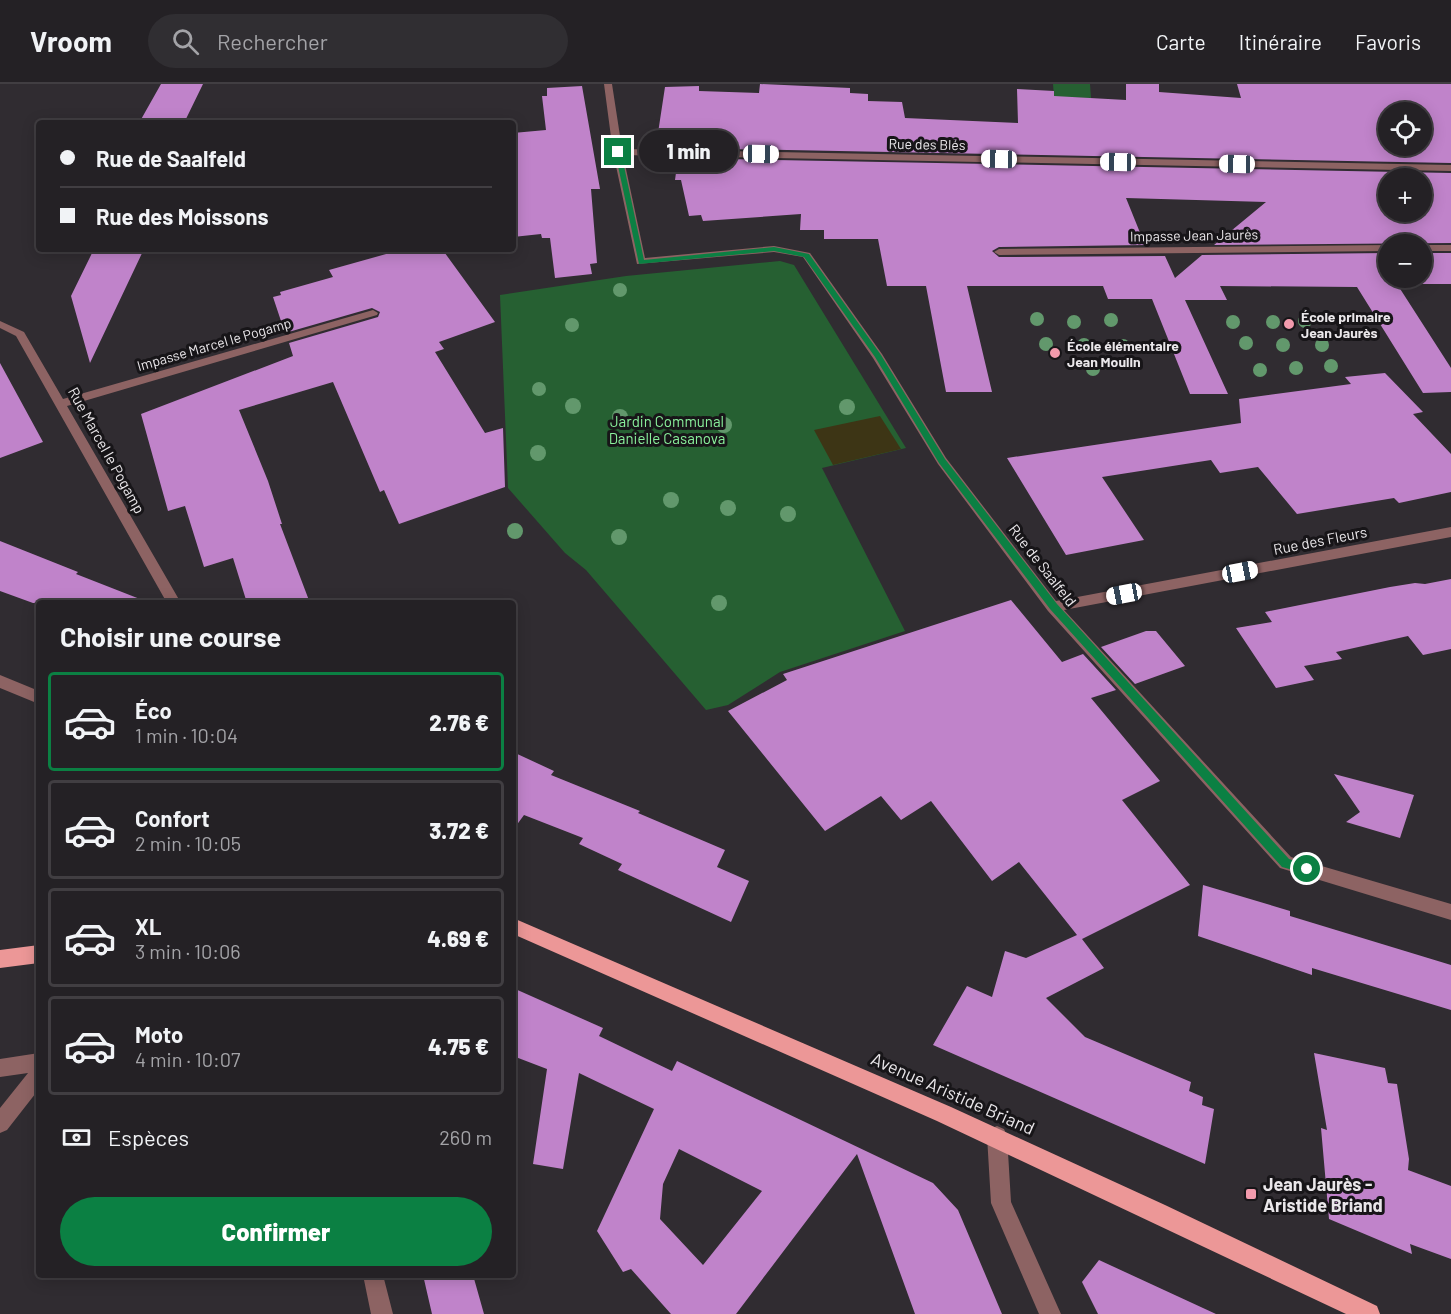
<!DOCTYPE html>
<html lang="fr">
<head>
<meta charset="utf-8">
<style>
  :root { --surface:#242125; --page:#302e32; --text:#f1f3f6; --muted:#a3a3a7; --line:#413e42; --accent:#0b8043 }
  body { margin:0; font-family:Barlow,sans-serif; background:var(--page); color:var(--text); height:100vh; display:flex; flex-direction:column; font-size:22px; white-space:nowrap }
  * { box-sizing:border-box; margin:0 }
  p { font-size:20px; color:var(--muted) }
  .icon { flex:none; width:33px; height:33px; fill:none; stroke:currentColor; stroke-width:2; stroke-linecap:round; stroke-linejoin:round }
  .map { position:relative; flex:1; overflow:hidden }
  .side { position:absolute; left:36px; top:516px; width:480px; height:678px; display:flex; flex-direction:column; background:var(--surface); border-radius:6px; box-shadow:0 3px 15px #0003,0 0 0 2px var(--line) }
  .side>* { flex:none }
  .hud { position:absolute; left:36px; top:36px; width:480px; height:132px; border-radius:6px; box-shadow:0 3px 15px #0003,0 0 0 2px var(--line); display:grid; align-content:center; height:132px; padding:0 24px; background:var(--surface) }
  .fabs { position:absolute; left:1378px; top:18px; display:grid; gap:12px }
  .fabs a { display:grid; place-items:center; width:54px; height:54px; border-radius:50%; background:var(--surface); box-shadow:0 3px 15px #0003,0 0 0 2px var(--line); font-size:30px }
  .end { position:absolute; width:27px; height:27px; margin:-14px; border:8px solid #0b8043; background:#fff; box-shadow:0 0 0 3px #fff }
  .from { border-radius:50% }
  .bubble { position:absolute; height:42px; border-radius:21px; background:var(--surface); box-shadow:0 3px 15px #0003,0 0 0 2px var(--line); font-size:20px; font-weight:800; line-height:42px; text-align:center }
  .car { position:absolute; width:18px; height:36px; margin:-18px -9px; border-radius:8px; box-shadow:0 0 4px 2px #0007; background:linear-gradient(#fff 24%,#345 0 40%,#fff 0 76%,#345 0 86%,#fff 0) }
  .hud b { display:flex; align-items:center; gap:21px; height:57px; font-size:22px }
  .hud b+b { border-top:2px solid var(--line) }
  .hud i { width:15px; height:15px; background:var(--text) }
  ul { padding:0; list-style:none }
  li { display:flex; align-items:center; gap:18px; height:99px; margin:0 12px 9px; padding:0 12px; border:3px solid var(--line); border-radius:6px }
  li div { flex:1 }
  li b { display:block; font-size:22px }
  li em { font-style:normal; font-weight:800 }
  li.active { border-color:var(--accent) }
  li>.icon { width:54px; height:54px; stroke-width:1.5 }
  h2 { padding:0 24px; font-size:27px; line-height:72px }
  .pay { display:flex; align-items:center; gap:15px; height:66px; padding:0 24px; font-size:22px }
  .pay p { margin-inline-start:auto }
  .primary-button { display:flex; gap:12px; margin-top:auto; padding:12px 24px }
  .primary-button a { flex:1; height:69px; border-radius:36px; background:var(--accent); color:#fff; font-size:24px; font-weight:800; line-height:69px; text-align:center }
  header { display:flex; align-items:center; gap:36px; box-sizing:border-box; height:84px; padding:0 30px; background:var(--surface); border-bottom:2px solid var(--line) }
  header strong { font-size:28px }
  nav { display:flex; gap:33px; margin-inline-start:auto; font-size:21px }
  .search { width:420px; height:54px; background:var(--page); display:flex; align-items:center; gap:15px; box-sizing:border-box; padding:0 21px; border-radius:33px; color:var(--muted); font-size:22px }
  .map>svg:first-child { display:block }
  .green { fill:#266032 }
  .sand { fill:#3d3515 }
  .building { fill:#c083ca; fill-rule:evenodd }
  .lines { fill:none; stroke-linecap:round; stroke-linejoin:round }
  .minor { fill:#8d6363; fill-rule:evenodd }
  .major { fill:#ec9797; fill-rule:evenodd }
  .tree { fill:#62986c }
  .route { fill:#0b8043 }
  .poi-dot { fill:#f29aac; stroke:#171518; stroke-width:2 }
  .labels { text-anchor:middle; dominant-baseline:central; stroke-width:6; stroke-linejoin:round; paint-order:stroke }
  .far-street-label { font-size:14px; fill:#eae7ea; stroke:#171518 }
  .far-poi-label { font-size:14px; font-weight:bold; fill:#eae7ea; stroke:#171518; text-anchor:start }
  .park-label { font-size:15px; fill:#8af19c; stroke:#171518 }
  .street-label { font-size:15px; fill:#eae7ea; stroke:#171518 }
  .near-street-label { font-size:18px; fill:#eae7ea; stroke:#171518 }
  .near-poi-label { font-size:18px; font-weight:bold; fill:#eae7ea; stroke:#171518; text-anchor:start }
</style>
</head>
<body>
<header>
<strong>Vroom</strong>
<div class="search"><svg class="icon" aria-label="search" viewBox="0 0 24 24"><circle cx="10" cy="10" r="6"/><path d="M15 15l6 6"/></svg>Rechercher</div>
<nav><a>Carte</a><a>Itinéraire</a><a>Favoris</a></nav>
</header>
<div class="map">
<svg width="1451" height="1230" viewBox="0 0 1451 1230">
  <rect width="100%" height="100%" fill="#302c31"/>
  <path class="green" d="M1053,0H1090L1091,14L1054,13Z
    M780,177L794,181L906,364L822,384L905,547L780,588L728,621L706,626L586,486L565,469L508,404L500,211L626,192Z"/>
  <path class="sand" d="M880,332L901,365L833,381L814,346Z"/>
  <path class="building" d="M161,0H203L184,39H139Z
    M760,0L850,4V9L868,10V17L902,18L905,34L1018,39L1017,5L1054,7V12L1126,16V0H1159V8L1241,14L1237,0H1451V79L679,64L681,49H658L665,3L699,2V7L759,9ZM1389,28H1422V62H1389Z
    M582,2L600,105H591L597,179L590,180L592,190L555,194L550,154H542L541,150L513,153V49L546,46L542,12H547V4Z
    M678,74L1451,89V159L1214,161L1266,118L1126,114L1145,161L999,163L992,167L999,173L1165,172L1175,194L1202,171L1389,169V194H1422V169H1451V200H1397L1451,284V308L1423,309L1357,203L1220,202L1227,216H1185L1228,310H1190L1152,215H1108L1103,202H967L992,308H946L926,202H887L878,155H824V146H800L801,130L703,137L701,131L689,132L681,96H675ZM1389,94H1422V128H1389Z
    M94,165H144L90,279L71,212Z
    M404,165H442L495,238L439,258L444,265L435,268L485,349L503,344L505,403L399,440L384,406L380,408L333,298L239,326L268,397L282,440H280L310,519H247L233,474L204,483L185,422L168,427L141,330L293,272L289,259L378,233L380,228L372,224L285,249L273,213L281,211L280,208L333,193L329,186Z
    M0,279L43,358L0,374Z
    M1385,289L1423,328L1413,330L1451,370V408L1399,419L1394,414L1297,430L1258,383L1220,389L1211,376L1102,393L1144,456L1066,471L1007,374L1241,339L1239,315L1351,300L1345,293Z
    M0,457L78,488L76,490L145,517V519H33L0,507Z
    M1451,495V565L1423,571L1408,552L1336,568L1342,575L1304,582L1314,596L1276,604L1236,544L1272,538L1265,528L1390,503L1415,499L1425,500Z
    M1011,516L1062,578L1083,570L1116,606L1091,614L1160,697L1122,716L1190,801L1082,855L1104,884L1046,914L1085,953L1191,998L1189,1007L1203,1013L1202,1021L1214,1025L1205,1080L933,961L967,902L992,913L1005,867L1026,874L1077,851L1019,778L992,797L931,717L901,736L881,712L825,747L728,627L787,596L783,590Z
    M1146,547H1156L1185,582L1135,600L1101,563Z
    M513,668L554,687L551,691L640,727L638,729L725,766L717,783L749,797L731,838L618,786L622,780L579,760L583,754L524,731L513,746Z
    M1334,690L1414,711L1400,754L1346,738L1360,728Z
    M1203,801L1290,827V832L1451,881V926L1312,884V891L1198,852Z
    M513,904L603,944L599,952L672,987L677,977L933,1099L958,1126L1002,1230H915L857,1070L736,1230H671L631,1185L623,1188L597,1147L654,1025L579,989L563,1085L533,1080L547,985L513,972ZM679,1065L762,1107L703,1181L660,1135L663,1100Z
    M1314,969L1385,984L1388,999L1397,1000L1409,1075L1408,1086L1451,1102V1175L1410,1160L1412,1170L1329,1135L1321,1044L1327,1046Z
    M1099,1176L1216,1230H1098L1082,1198Z
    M423,1191H473L484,1230H432Z"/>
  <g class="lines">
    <path class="minor" d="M604,0H612L622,65L1451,81V87L623,71L645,174L774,162L810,169L882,270L946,374L1056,517L1451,443V453L1064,526L1291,773L1451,820V836L1280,784L1048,527L938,380L873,274L803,173L774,168L637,180L613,68Z
      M1389,161V167L999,171L994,168L999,165Z
      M1422,161H1451V167H1422Z
      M373,226L378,229L377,231L67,322L181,519H167L16,252L0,244V237L24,248L63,315Z
      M0,591L39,607V620L0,604Z
      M39,969V1005L7,1046L0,1049V1024L28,989L0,993V975Z
      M997,1042L1004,1045L1007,1052L1011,1118L1061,1230H1039L991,1119L987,1052L990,1045Z
      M363,1191H383L393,1230H371Z"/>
    <path class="major" d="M513,834L951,1023L1165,1121L1377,1222L1380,1230H1346L937,1037L513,850Z
      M39,861V879L0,884V866Z"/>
  </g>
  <g class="tree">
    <circle cx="620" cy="206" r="7"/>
    <circle cx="1037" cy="235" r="7"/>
    <circle cx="1111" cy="236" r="7"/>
    <circle cx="1305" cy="237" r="7"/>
    <circle cx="1074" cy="238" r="7"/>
    <circle cx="1233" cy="238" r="7"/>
    <circle cx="1273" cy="238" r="7"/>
    <circle cx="572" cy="241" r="7"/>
    <circle cx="1246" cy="259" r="7"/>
    <circle cx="1046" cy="260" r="7"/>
    <circle cx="1084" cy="261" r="7"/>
    <circle cx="1283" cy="261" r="7"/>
    <circle cx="1322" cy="261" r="7"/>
    <circle cx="1123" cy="262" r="7"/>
    <circle cx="1331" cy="282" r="7"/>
    <circle cx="1296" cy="284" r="7"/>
    <circle cx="1093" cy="285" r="7"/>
    <circle cx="1260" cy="286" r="7"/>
    <circle cx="539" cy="305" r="7"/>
    <circle cx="573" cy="322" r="8"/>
    <circle cx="847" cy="323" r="8"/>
    <circle cx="620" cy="333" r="8"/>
    <circle cx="724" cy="341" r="8"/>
    <circle cx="538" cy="369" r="8"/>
    <circle cx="671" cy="416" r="8"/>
    <circle cx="728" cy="424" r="8"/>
    <circle cx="788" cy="430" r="8"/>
    <circle cx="515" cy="447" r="8"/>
    <circle cx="619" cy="453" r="8"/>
    <circle cx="719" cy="519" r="8"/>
  </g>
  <path class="route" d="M618,66L621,68L644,176L774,163L809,170L881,271L945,375L1057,520L1289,775L1311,782V789L1307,790L1282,783L1050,525L939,379L875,273L804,173L774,167L639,180L615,68Z"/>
  <g class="poi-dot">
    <circle cx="1289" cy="240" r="6"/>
    <circle cx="1055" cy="269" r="6"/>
    <rect x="1245" y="1104" width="12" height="12" rx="3"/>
  </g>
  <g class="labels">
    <g class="far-street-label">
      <text transform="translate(927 60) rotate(1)">Rue des Blés</text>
      <text transform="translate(1194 151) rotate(-1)">Impasse Jean Jaurès</text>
      <text transform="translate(214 260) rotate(-16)">Impasse Marcel le Pogamp</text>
    </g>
    <g class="far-poi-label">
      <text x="1301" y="232">École primaire<tspan x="1301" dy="16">Jean Jaurès</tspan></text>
      <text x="1067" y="261">École élémentaire<tspan x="1067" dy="16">Jean Moulin</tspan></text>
    </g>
    <g class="park-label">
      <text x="667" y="337">Jardin Communal<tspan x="667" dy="17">Danielle Casanova</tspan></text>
    </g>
    <g class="street-label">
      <text transform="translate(107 366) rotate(61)">Rue Marcel le Pogamp</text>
      <text transform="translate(1320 456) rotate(-11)">Rue des Fleurs</text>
      <text transform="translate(1043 481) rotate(52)">Rue de Saalfeld</text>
    </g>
    <g class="near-street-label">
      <text transform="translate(953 1009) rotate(24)">Avenue Aristide Briand</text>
    </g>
    <g class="near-poi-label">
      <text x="1263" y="1100">Jean Jaurès -<tspan x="1263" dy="21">Aristide Briand</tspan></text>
    </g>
  </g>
</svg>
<div class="fabs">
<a><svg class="icon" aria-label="locate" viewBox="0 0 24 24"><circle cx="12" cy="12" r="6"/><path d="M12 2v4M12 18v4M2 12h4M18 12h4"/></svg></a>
<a>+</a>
<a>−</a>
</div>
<i class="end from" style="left:1307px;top:785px"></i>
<i class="end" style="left:618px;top:68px"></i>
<div class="bubble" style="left:639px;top:46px;width:99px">1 min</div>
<i class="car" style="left:761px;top:70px;rotate:91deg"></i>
<i class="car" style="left:999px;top:75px;rotate:271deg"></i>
<i class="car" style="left:1118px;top:78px;rotate:271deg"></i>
<i class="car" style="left:1237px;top:80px;rotate:271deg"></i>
<i class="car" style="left:1240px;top:488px;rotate:79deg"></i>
<i class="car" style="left:1124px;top:510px;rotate:259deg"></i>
<div class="hud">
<b><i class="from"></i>Rue de Saalfeld</b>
<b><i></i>Rue des Moissons</b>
</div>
<section class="side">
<h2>Choisir une course</h2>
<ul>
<li class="active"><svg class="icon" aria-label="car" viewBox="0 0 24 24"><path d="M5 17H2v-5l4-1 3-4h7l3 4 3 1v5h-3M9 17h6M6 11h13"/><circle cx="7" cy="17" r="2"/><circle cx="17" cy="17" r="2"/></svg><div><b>Éco</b><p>1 min · 10:04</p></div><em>2.76 €</em></li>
<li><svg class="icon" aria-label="car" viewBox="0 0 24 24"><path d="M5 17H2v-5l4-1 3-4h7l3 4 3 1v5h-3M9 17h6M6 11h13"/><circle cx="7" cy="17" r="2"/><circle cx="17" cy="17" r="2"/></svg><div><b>Confort</b><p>2 min · 10:05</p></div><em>3.72 €</em></li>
<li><svg class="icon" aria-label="car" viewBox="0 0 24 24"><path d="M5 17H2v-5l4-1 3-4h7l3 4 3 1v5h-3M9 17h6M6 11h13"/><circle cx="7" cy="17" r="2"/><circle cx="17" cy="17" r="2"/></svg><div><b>XL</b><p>3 min · 10:06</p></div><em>4.69 €</em></li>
<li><svg class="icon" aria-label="car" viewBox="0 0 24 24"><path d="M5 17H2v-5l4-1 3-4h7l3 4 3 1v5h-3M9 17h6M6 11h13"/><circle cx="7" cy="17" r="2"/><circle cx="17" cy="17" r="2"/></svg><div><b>Moto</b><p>4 min · 10:07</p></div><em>4.75 €</em></li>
</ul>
<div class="pay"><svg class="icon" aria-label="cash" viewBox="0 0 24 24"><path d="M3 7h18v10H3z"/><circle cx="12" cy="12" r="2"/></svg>Espèces<p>260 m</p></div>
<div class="primary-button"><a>Confirmer</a></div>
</section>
</div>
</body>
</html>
